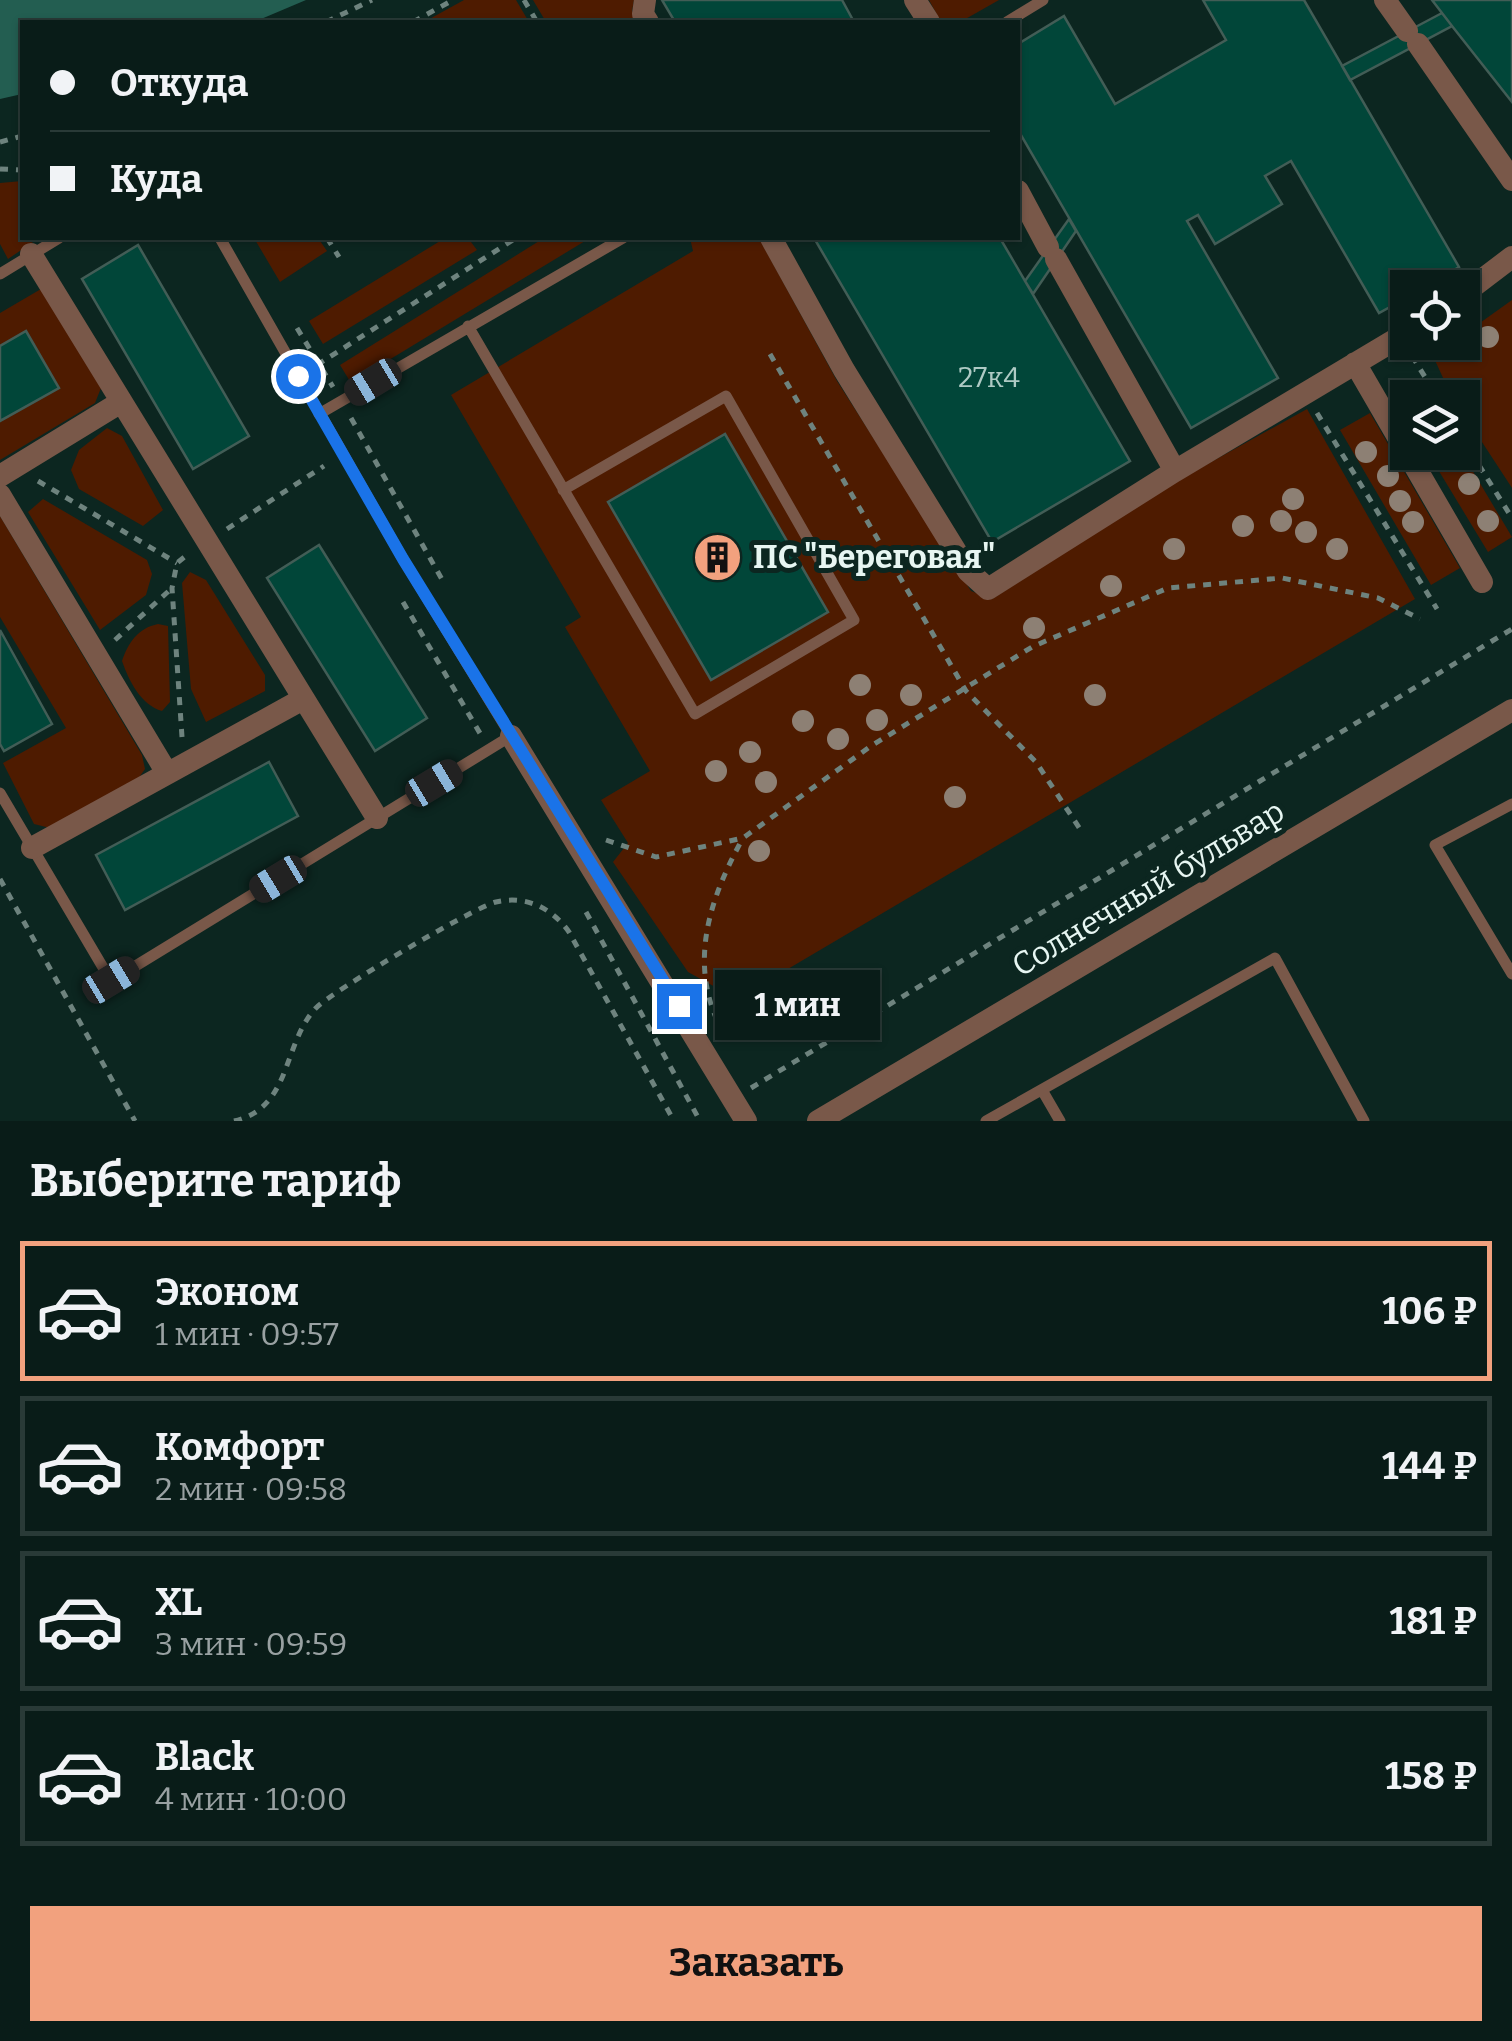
<!DOCTYPE html>
<html lang="ru">
<head>
<meta charset="utf-8">
<style>
  :root { --surface:#091c18; --page:#122521; --text:#f1f3f6; --muted:#99a1a2; --line:#293a37; --accent:#f2a17e }
  body { margin:0; font-family:Bitter,serif; background:var(--page); color:var(--text); height:100vh; display:flex; flex-direction:column; font-size:38px; white-space:nowrap }
  * { box-sizing:border-box; margin:0 }
  p { font-size:32px; color:var(--muted) }
  .icon { flex:none; width:55px; height:55px; fill:none; stroke:currentColor; stroke-width:2; stroke-linecap:round; stroke-linejoin:round }
  .map { position:relative; height:1121px; overflow:hidden }
  .panel { display:flex; flex-direction:column; background:var(--surface); flex:1 }
  .panel>* { flex:none }
  .top-card { position:absolute; left:20px; top:20px; width:1000px; height:220px; border-radius:0px; box-shadow:0 2px 8px #0004,0 0 0 2px var(--line); display:grid; align-content:center; height:220px; padding:0 30px; background:var(--surface) }
  .fabs { position:absolute; left:1390px; top:270px; display:grid; gap:20px }
  .fabs a { display:grid; place-items:center; width:90px; height:90px; border-radius:0px; background:var(--surface); box-shadow:0 2px 8px #0004,0 0 0 2px var(--line); font-size:50px }
  .end { position:absolute; width:45px; height:45px; margin:-22px; border:12px solid #1a73e8; background:#fff; box-shadow:0 0 0 5px #fff }
  .from { border-radius:50% }
  .bubble { position:absolute; height:70px; border-radius:0px; background:var(--surface); box-shadow:0 2px 8px #0004,0 0 0 2px var(--line); font-size:32px; font-weight:700; line-height:70px; text-align:center }
  .car { position:absolute; width:30px; height:60px; margin:-30px -15px; border-radius:12px; box-shadow:0 0 8px 2px #0007; background:linear-gradient(#222 24%,#8ab4d8 0 40%,#222 0 76%,#8ab4d8 0 86%,#222 0) }
  .top-card b { display:flex; align-items:center; gap:35px; height:95px; font-size:38px }
  .top-card b+b { border-top:2px solid var(--line) }
  .top-card i { width:25px; height:25px; background:var(--text) }
  ul { padding:0; list-style:none }
  li { display:flex; align-items:center; gap:30px; height:140px; margin:0 20px 15px; padding:0 10px; border:5px solid var(--line); border-radius:0px }
  li div { flex:1 }
  li b { display:block; font-size:38px }
  li em { font-style:normal; font-weight:700 }
  li.selected { border-color:var(--accent) }
  li>.icon { width:90px; height:90px; stroke-width:1.5 }
  h2 { padding:0 30px; font-size:45px; line-height:120px }
  .cta { display:flex; gap:20px; margin-top:auto; padding:20px 30px }
  .cta a { flex:1; height:115px; border-radius:0px; background:var(--accent); color:#111; font-size:40px; font-weight:700; line-height:115px; text-align:center }
  .map>svg:first-child { display:block }
  .green { fill:#4e1b00 }
  .water { fill:#235e51 }
  .building { fill:#014639; stroke:#425d56; stroke-width:2.5 }
  .lines { fill:none; stroke-linecap:round; stroke-linejoin:round }
  .path { stroke:#6e837e; stroke-width:5; stroke-dasharray:8 8; stroke-linecap:butt }
  .lane { stroke:#795849; stroke-width:11 }
  .street { stroke:#795849; stroke-width:22 }
  .tree { fill:#8d8074 }
  .route { stroke:#1a73e8; stroke-width:12 }
  .labels { text-anchor:middle; dominant-baseline:central; stroke-width:10; stroke-linejoin:round; paint-order:stroke }
  .number-label { font-size:28px; fill:#aecac4 }
  .poi-label { font-size:32px; font-weight:bold; fill:#e7f6f2; stroke:#0c2620; text-anchor:start }
  .street-label { font-size:32px; fill:#e7f6f2; stroke:#0c2620 }
</style>
</head>
<body>
<div class="map">
<svg width="1512" height="1121" viewBox="0 0 1512 1121">
  <rect width="100%" height="100%" fill="#0c2620"/>
  <path class="green" d="M464,0H516L529,22H424Z
    M533,0H634L632,11L639,22H546Z
    M929,0H999L962,21L941,22Z
    M22,181V238H39L8,259L0,244V183Z
    M254,238H318L327,251L280,282Z
    M445,238H468L477,250L323,344L309,321Z
    M544,238H590L351,383L340,365Z
    M690,238H759L837,381L971,591L992,599L1157,492L1307,409L1415,599L737,999L688,972L613,862L628,843L601,800L650,771L565,627L581,617L451,395L693,251Z
    M41,289L101,388L95,403L0,460V313Z
    M1512,300V488L1463,413L1462,398L1450,393L1433,356L1452,343L1462,342L1463,335Z
    M1370,413L1460,568L1431,585L1340,430Z
    M107,428L122,436L163,510L143,526L79,489L71,470L79,450Z
    M1428,453H1462L1512,537L1488,552Z
    M43,499L147,560L152,574L146,595L100,630L28,512Z
    M0,516L142,755L145,769L138,779L50,828L34,824L3,763L66,728L0,617Z
    M190,572L206,580L265,675V691L206,722L191,689L182,583Z
    M158,624L168,626L170,702L162,711C141,705 129,681 122,661C128,643 138,628 158,624Z"/>
  <path class="water" d="M0,0H306L254,22H22V94L0,99Z"/>
  <path class="building" d="M662,0H842L854,22H675Z
    M1203,0H1304L1459,267L1423,288H1408V297L1379,313L1291,161L1265,176L1282,204L1215,244L1198,215L1187,221L1278,378L1191,428L1018,130V44L1064,16L1115,104L1226,40Z
    M1432,0H1512V102L1452,26Z
    M1442,13L1452,26L1350,80L1342,66Z
    M1069,219L1076,231L1033,294L1025,281Z
    M814,238H1000L1130,461L992,542Z
    M138,245L249,436L193,469L82,279Z
    M26,331L59,388L0,421V346Z
    M725,434L828,612L711,680L608,502Z
    M319,545L427,718L375,751L267,578Z
    M0,630L52,724L4,751L0,744Z
    M269,762L298,816L125,910L96,855Z"/>
  <g class="lines">
    <path class="path" d="M524,0L537,22
      M326,22L372,0
      M413,22L453,0
      M0,142L22,136
      M0,169L22,170
      M327,238L339,257
      M297,328L333,387
      M770,354L966,691L1036,762L1080,829
      M1412,356L1438,398
      M317,365L516,238
      M1317,413L1437,609
      M351,418L444,583
      M1462,438L1512,518
      M38,481L177,563
      M227,529L324,466
      M403,602L481,735
      M115,640L172,588
      M182,737L172,588L177,563L188,554
      M606,840L656,857L743,838L871,746L1032,647L1168,588L1282,578L1378,598L1420,619
      M0,879L135,1121
      M586,912L700,1121
      M717,1020C689,957 712,894 743,838
      M751,1088L1512,629
      M234,1121C292,1108 282,1044 316,1008C331,992 474,907 496,902C526,895 552,908 569,932L674,1121"/>
    <path class="lane" d="M1007,22L1043,0
      M0,274L59,238
      M468,326L695,714L854,620L726,396L563,490
      M319,414L623,238
      M0,793L111,981L511,736L403,559L220,238
      M1512,804L1435,845L1512,974
      M1042,1090L1060,1121
      M986,1121L1275,958L1364,1121"/>
    <path class="street" d="M645,0L643,14L648,22
      M915,0L929,22
      M1385,0L1407,31
      M1418,44L1512,180
      M1018,191L1048,247
      M771,238L844,370L968,571L988,589L1175,471L1056,259
      M31,254L377,818
      M1462,295L1512,257
      M1355,363L1482,582
      M1175,471L1408,332
      M0,476L121,402
      M0,495L167,773
      M511,736L746,1121
      M32,848L303,699
      M818,1121L1512,710"/>
  </g>
  <g class="tree">
    <circle cx="1488" cy="337" r="11"/>
    <circle cx="1366" cy="452" r="11"/>
    <circle cx="1388" cy="476" r="11"/>
    <circle cx="1469" cy="484" r="11"/>
    <circle cx="1293" cy="499" r="11"/>
    <circle cx="1400" cy="501" r="11"/>
    <circle cx="1281" cy="521" r="11"/>
    <circle cx="1488" cy="521" r="11"/>
    <circle cx="1413" cy="522" r="11"/>
    <circle cx="1243" cy="526" r="11"/>
    <circle cx="1306" cy="532" r="11"/>
    <circle cx="1174" cy="549" r="11"/>
    <circle cx="1337" cy="549" r="11"/>
    <circle cx="1111" cy="586" r="11"/>
    <circle cx="1034" cy="628" r="11"/>
    <circle cx="860" cy="685" r="11"/>
    <circle cx="911" cy="695" r="11"/>
    <circle cx="1095" cy="695" r="11"/>
    <circle cx="877" cy="720" r="11"/>
    <circle cx="803" cy="721" r="11"/>
    <circle cx="838" cy="739" r="11"/>
    <circle cx="750" cy="752" r="11"/>
    <circle cx="716" cy="771" r="11"/>
    <circle cx="766" cy="782" r="11"/>
    <circle cx="955" cy="797" r="11"/>
    <circle cx="759" cy="851" r="11"/>
  </g>
  <g class="lines">
    <path class="route" d="M298,376L403,559L679,1006"/>
  </g>
  <defs>
    <symbol id="building-disc" viewBox="-11 -11 22 22"><circle r="9.5" fill="#f2a17e" stroke="#0c2620"/><path d="M-4-6H4V6H1V3H-1V6H-4ZM-2.5-4.3h1.7v1.8h-1.7ZM.8-4.3h1.7v1.8H.8ZM-2.5-1h1.7V.8h-1.7ZM.8-1h1.7V.8H.8Z" fill="#111"/></symbol>
  </defs>
  <g fill-rule="evenodd">
    <use href="#building-disc" x="690" y="530" width="55" height="55"/>
  </g>
  <g class="labels">
    <g class="number-label">
      <text x="989" y="377">27к4</text>
    </g>
    <g class="poi-label">
      <text x="753" y="557">ПС "Береговая"</text>
    </g>
    <g class="street-label">
      <text transform="translate(1148 888) rotate(-31)">Солнечный бульвар</text>
    </g>
  </g>
</svg>
<div class="fabs">
<a><svg class="icon" aria-label="locate" viewBox="0 0 24 24"><circle cx="12" cy="12" r="6"/><path d="M12 2v4M12 18v4M2 12h4M18 12h4"/></svg></a>
<a><svg class="icon" aria-label="layers" viewBox="0 0 24 24"><path d="M12 4l9 5-9 5-9-5zM3 14l9 5 9-5"/></svg></a>
</div>
<i class="end from" style="left:298px;top:376px"></i>
<i class="end" style="left:679px;top:1006px"></i>
<div class="bubble" style="left:715px;top:970px;width:165px">1 мин</div>
<i class="car" style="left:373px;top:382px;rotate:239deg"></i>
<i class="car" style="left:434px;top:783px;rotate:59deg"></i>
<i class="car" style="left:278px;top:879px;rotate:239deg"></i>
<i class="car" style="left:111px;top:980px;rotate:59deg"></i>
<div class="top-card">
<b><i class="from"></i>Откуда</b>
<b><i></i>Куда</b>
</div>
</div>
<section class="panel">
<h2>Выберите тариф</h2>
<ul>
<li class="selected"><svg class="icon" aria-label="car" viewBox="0 0 24 24"><path d="M5 17H2v-5l4-1 3-4h7l3 4 3 1v5h-3M9 17h6M6 11h13"/><circle cx="7" cy="17" r="2"/><circle cx="17" cy="17" r="2"/></svg><div><b>Эконом</b><p>1 мин · 09:57</p></div><em>106 ₽</em></li>
<li><svg class="icon" aria-label="car" viewBox="0 0 24 24"><path d="M5 17H2v-5l4-1 3-4h7l3 4 3 1v5h-3M9 17h6M6 11h13"/><circle cx="7" cy="17" r="2"/><circle cx="17" cy="17" r="2"/></svg><div><b>Комфорт</b><p>2 мин · 09:58</p></div><em>144 ₽</em></li>
<li><svg class="icon" aria-label="car" viewBox="0 0 24 24"><path d="M5 17H2v-5l4-1 3-4h7l3 4 3 1v5h-3M9 17h6M6 11h13"/><circle cx="7" cy="17" r="2"/><circle cx="17" cy="17" r="2"/></svg><div><b>XL</b><p>3 мин · 09:59</p></div><em>181 ₽</em></li>
<li><svg class="icon" aria-label="car" viewBox="0 0 24 24"><path d="M5 17H2v-5l4-1 3-4h7l3 4 3 1v5h-3M9 17h6M6 11h13"/><circle cx="7" cy="17" r="2"/><circle cx="17" cy="17" r="2"/></svg><div><b>Black</b><p>4 мин · 10:00</p></div><em>158 ₽</em></li>
</ul>
<div class="cta"><a>Заказать</a></div>
</section>
</body>
</html>
